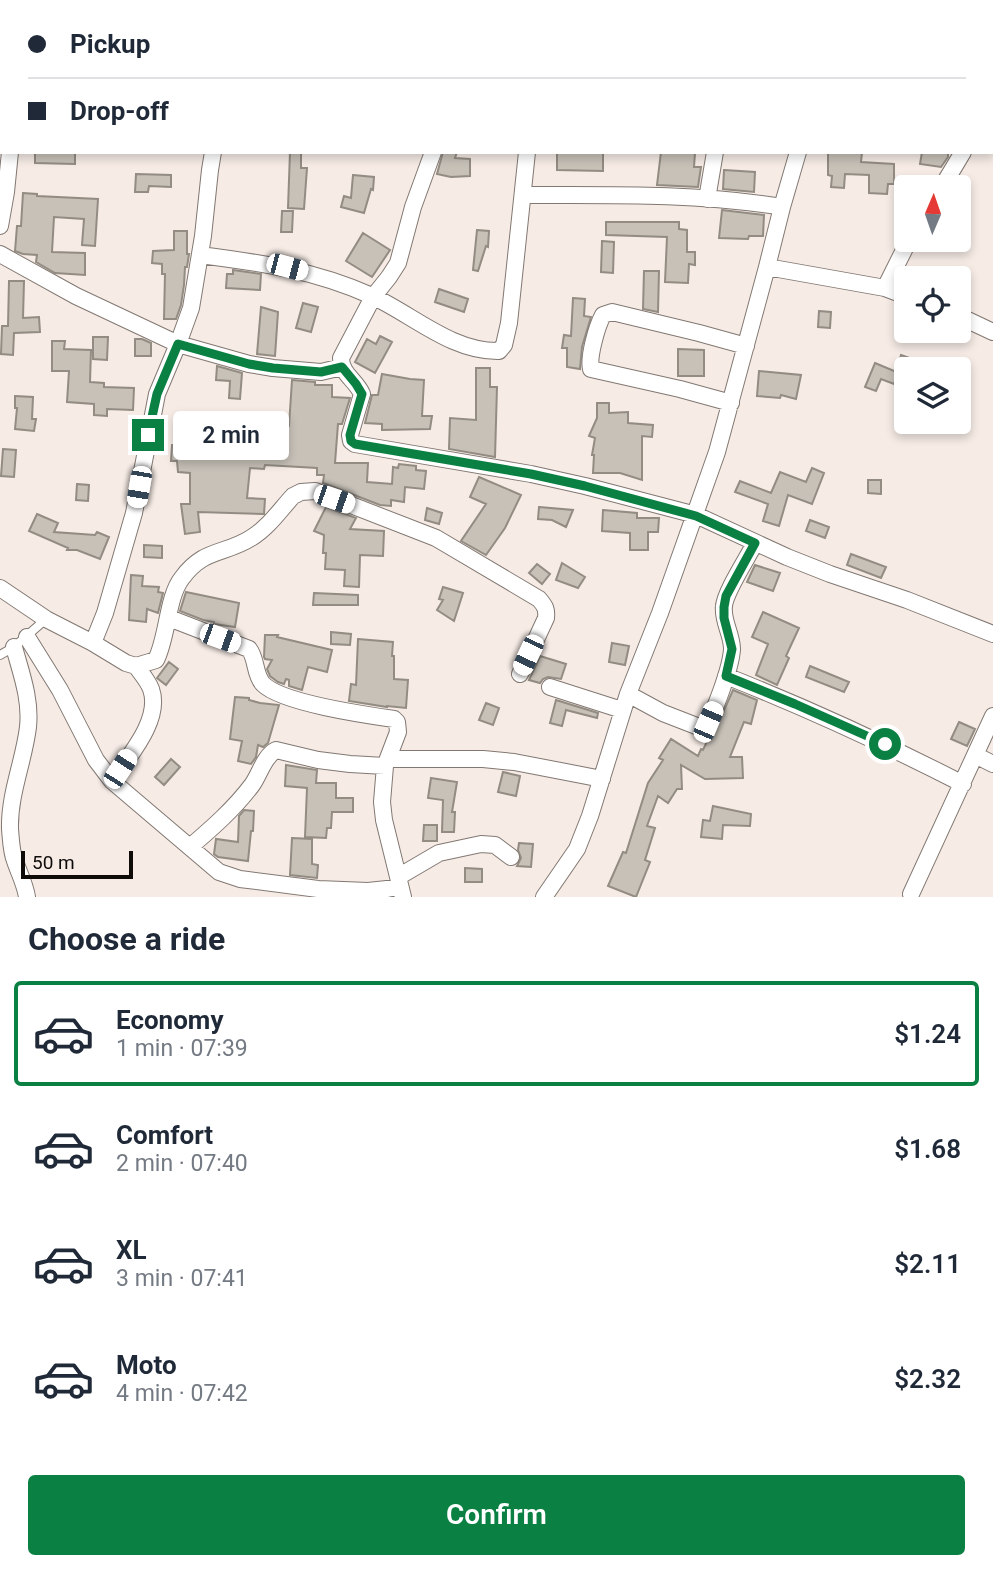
<!DOCTYPE html>
<html lang="en">
<head>
<meta charset="utf-8">
<style>
  :root { --surface:#fff; --page:#f2f2f3; --text:#1f2937; --muted:#747a83; --line:#e0e1e3; --accent:#0b8043 }
  body { margin:0; font-family:Roboto,sans-serif; background:var(--page); color:var(--text); height:100vh; display:flex; flex-direction:column; font-size:26px; white-space:nowrap }
  * { box-sizing:border-box; margin:0 }
  p { font-size:23px; color:var(--muted) }
  .icon { flex:none; width:38px; height:38px; fill:none; stroke:currentColor; stroke-width:2; stroke-linecap:round; stroke-linejoin:round }
  .map { position:relative; height:897px; overflow:hidden }
  .drawer { display:flex; flex-direction:column; background:var(--surface); flex:1 }
  .drawer>* { flex:none }
  .hud { position:absolute; left:0px; top:0px; width:994px; height:154px; box-shadow:0 4px 10px #0003; display:grid; align-content:center; height:154px; padding:0 28px; background:var(--surface) }
  .needle { width:46px; rotate:2deg }
  .controls { position:absolute; left:894px; top:175px; display:grid; gap:14px }
  .controls a { display:grid; place-items:center; width:77px; height:77px; border-radius:7px; background:var(--surface); box-shadow:0 4px 10px #0003; font-size:35px }
  .scale { position:absolute; left:21px; bottom:18px; width:112px; box-sizing:border-box; padding-left:7px; border:4px solid #0e0b09; border-top:0; font-size:19px; line-height:24px; white-space:nowrap; color:#0e0b09; -webkit-text-stroke:5px #f6ebe5; paint-order:stroke }
  .end { position:absolute; width:32px; height:32px; margin:-16px; border:9px solid #0b8043; background:#fff; box-shadow:0 0 0 4px #fff }
  .from { border-radius:50% }
  .bubble { position:absolute; height:49px; border-radius:7px; background:var(--surface); box-shadow:0 4px 10px #0003; font-size:23px; font-weight:600; line-height:49px; text-align:center }
  .car { position:absolute; width:21px; height:42px; margin:-21px -10px; border-radius:9px; box-shadow:0 0 5px 2px #0007; background:linear-gradient(#fff 24%,#345 0 40%,#fff 0 76%,#345 0 86%,#fff 0) }
  .hud b { display:flex; align-items:center; gap:24px; height:66px; font-size:26px }
  .hud b+b { border-top:2px solid var(--line) }
  .hud i { width:18px; height:18px; background:var(--text) }
  ul { padding:0; list-style:none }
  li { display:flex; align-items:center; gap:21px; height:105px; margin:0 14px 10px; padding:0 14px; border:4px solid transparent; border-radius:7px }
  li div { flex:1 }
  li b { display:block; font-size:26px }
  li em { font-style:normal; font-weight:600 }
  li.active { border-color:var(--accent) }
  li>.icon { width:63px; height:63px; stroke-width:1.5 }
  h2 { padding:0 28px; font-size:32px; line-height:84px }
  .action { display:flex; gap:14px; margin-top:auto; padding:14px 28px }
  .action a { flex:1; height:80px; border-radius:7px; background:var(--accent); color:#fff; font-size:28px; font-weight:600; line-height:80px; text-align:center }
  .map>svg:first-child { display:block }
  .building { fill:#c7c1b8; stroke:#928c83; stroke-width:2 }
  .lines { fill:none; stroke-linecap:round; stroke-linejoin:round }
  .service-casing { stroke:#827872; stroke-width:10 }
  .minor-casing { stroke:#827872; stroke-width:18 }
  .service { stroke:#fff; stroke-width:8 }
  .minor { stroke:#fff; stroke-width:16 }
  .route { stroke:#0b8043; stroke-width:9 }
</style>
</head>
<body>
<div class="map">
<svg width="993" height="897" viewBox="0 0 993 897">
  <rect width="100%" height="100%" fill="#f6ebe5"/>
  <path class="building" d="M35,152H75V164L35,163Z
    M290,152H301V168H307L304,209L288,208Z
    M443,152H457L455,158L470,159V176L451,177L437,174Z
    M557,152H603V171L557,170Z
    M661,152L695,153L694,167H701L698,187L657,185Z
    M828,152H862L861,162L894,164V184H888L887,194L869,193V175L845,174L844,188L831,187L832,176L828,175Z
    M922,152H948V157L941,167L920,164Z
    M724,170L755,172L754,192L723,189Z
    M136,174L171,175V187L149,186L148,192H135Z
    M353,175L374,177L373,190L371,189L364,213L341,207L344,196L351,198Z
    M23,193L37,194V196L98,199L95,246L82,245L84,219L54,217L52,252L85,253V275L55,273L36,262L37,255L23,254L15,251L17,226H21Z
    M722,210L764,215L763,236H749L748,239L719,238Z
    M282,211H293L292,232H281Z
    M606,222H679V229L687,230V252H695V265L689,264L688,283L665,282L667,237L606,235Z
    M477,230L489,231L488,247L486,246L478,271L473,270Z
    M174,231H187V254H189L187,267H185L184,285L181,305L176,319H164L165,274H162V264L152,263L153,251L174,250Z
    M363,233L390,250L372,277L346,261Z
    M602,241L614,242L613,273L601,272Z
    M233,270L261,274L260,290L226,288L227,274H233Z
    M644,271H659L658,312L643,309Z
    M9,281H24L23,318L39,317L40,332L14,333L13,355L1,354L2,326H8Z
    M439,289L468,299L464,312L435,302Z
    M573,298L585,299L584,316L591,317L582,347L580,369L567,367V348H562L564,335L571,336Z
    M303,303L318,307L311,332L296,328Z
    M261,307L278,312L275,356L257,354Z
    M819,311L831,312L830,328L818,327Z
    M380,336L392,342L375,373L355,362L367,339L376,344Z
    M93,337H108L107,360L93,359Z
    M135,339H142L151,343V356H135Z
    M52,341H65L64,349L91,350L90,382L104,383V387L134,388L133,410L107,409V416L94,415V404L67,402L69,371H52Z
    M678,349L704,350V376H678Z
    M901,355L937,368V369H906L898,366Z
    M875,363L899,373L894,384L881,379L876,391L865,387Z
    M217,366L242,373L240,399L229,398L230,381L216,380Z
    M476,368H490V387H497L495,457L449,449L450,418L476,420Z
    M759,371L801,375L796,399L781,395L780,398L757,396Z
    M382,374L410,379L424,380L422,416H432L430,429L382,430V424L365,423L372,395H378Z
    M292,380L315,382V385H332V397L350,398L342,424H338L335,463H368L367,482L392,484L393,467L398,468L399,464L416,466V470L426,471L424,489L405,487L404,502L391,500V506L380,505L323,483L324,475H317V468L265,465L264,469L250,468L247,498L265,499L264,514L198,512L200,532L185,534L181,504H190V473L178,472L177,461H171L172,445L185,446L186,422L206,424L205,444L225,445V446H269L270,437L284,438L285,426H289Z
    M15,396L33,397L32,419H36L34,431L15,429L17,408H15Z
    M597,403H609V413L628,412V423L653,425L652,437L642,436V480L620,473H593L594,455H592L595,438L589,436L597,418Z
    M3,449L16,450L14,477L1,476Z
    M812,468L824,473L812,504L788,495L779,526L763,521L768,504L735,492L740,481L771,493L780,472L806,482Z
    M479,477L521,495L505,528L486,555L461,541L486,504L470,497Z
    M868,480H881V494L868,493Z
    M77,484L89,485L88,501L76,500Z
    M326,507L356,518L350,529L384,531L383,556L360,555L359,587L344,586L345,570L325,569L326,553H323L324,535L314,531Z
    M539,507L573,510L566,527L552,520L538,519Z
    M427,508L442,513L439,524L425,520Z
    M603,510L637,513V518H659L658,532H648V550H630V533L602,531Z
    M37,514L58,523L54,532L95,535L97,532L109,537L100,559L77,550H67L68,548L29,531Z
    M810,520L829,527L825,538L806,531Z
    M144,545L162,546V558L144,557Z
    M851,554L886,567L881,578L847,565Z
    M562,563L585,577L578,588L556,580Z
    M537,564L550,574L542,584L529,573Z
    M755,565L780,573L773,591L747,582Z
    M131,575L143,576L142,586L159,587L158,592L163,593L158,613L147,609L146,622L129,620Z
    M443,587L463,593L454,621L437,610L443,600L439,599Z
    M186,592L239,603L235,627L214,624V622L203,620L180,611Z
    M314,593L358,595V605H313Z
    M763,612L799,628L786,656L789,658L777,685L756,675L768,644L752,637Z
    M331,632L351,634L350,645L331,644Z
    M265,635H278L277,637L332,650L327,672L308,667L302,690L289,686V680L286,679L284,684L278,682L270,676L267,669L272,660L265,659L264,657Z
    M358,639L393,642L392,656H394V679L408,680L406,708L387,706V707L349,701L351,684L356,685Z
    M612,643L629,646L625,665L609,662Z
    M540,656L566,664L561,679L548,677L543,679L540,683L529,680Z
    M169,662L178,669L166,685L157,678Z
    M810,666L849,682L844,692L806,677Z
    M733,690L757,700L751,724L744,722L730,757H742L743,778L705,779L681,765L682,789H677L668,803L658,796L647,826L655,828L645,860L650,862L636,897L608,886L623,852L626,853L648,783L663,760L659,758L671,739L698,756L701,749L703,750L710,735L718,724Z
    M235,697L249,698V700L260,703L279,705L268,743L263,747L258,745L256,757L251,764L238,761L242,741L230,739Z
    M556,700L598,713L597,718L566,710L562,726L550,723Z
    M486,703L499,708L493,725L479,720Z
    M959,722L975,729L967,746L951,739Z
    M171,759L180,767L164,785L155,777Z
    M286,765L317,770L316,783H336V798H353V812H332L331,828H327L326,838L305,837L307,788L285,786Z
    M503,772L520,776L516,796L498,792Z
    M431,778L457,782L452,812H455L454,832H442L443,800L428,798Z
    M713,806L751,814L750,826L723,825L722,839L701,837L703,820L710,821Z
    M244,810L254,811L253,831H251L248,861L218,857L214,854L216,839L238,842L239,816Z
    M424,825H437V841H423Z
    M292,838L312,839V864L318,865L317,878L290,875Z
    M519,843L533,844L531,867L517,866L521,858L518,850Z
    M465,868L482,869V882H465Z"/>
  <g class="lines">
    <defs>
      <path id="service" d="M0,655L14,647L46,619"/>
      <path id="minor" d="M21,2V0
        M241,2V0
        M457,2V0
        M547,2V0
        M738,2V0
        M841,2V0
        M968,2V0
        M0,100H2
        M433,152L413,207L398,263L389,277L373,297L341,358C341,374 356,380 362,394L350,435L351,441L355,444L531,474L585,486L696,515L787,557L830,574L907,600L993,634
        M942,187L963,152
        M523,195C609,195 697,193 782,207
        M707,199L715,152
        M0,226L6,192L10,152
        M0,254L76,296L178,344L249,364L273,368L321,372L342,367
        M200,255C262,263 314,270 372,296C413,315 452,352 499,351L504,345L509,323L527,152
        M767,267L885,288L906,296
        M885,288L909,240
        M959,316L993,332
        M731,403L680,389L591,369C588,357 597,326 603,315L612,312L699,333L746,346
        M0,588L46,619L93,643L126,663L136,666L156,660C168,636 167,597 182,578C204,548 224,555 251,538C268,528 280,510 293,496L301,492L315,491L436,538L539,599C545,606 547,609 546,618L520,674
        M169,618L249,649C257,659 254,674 263,684C282,703 366,715 394,719L397,722L398,732L385,766L382,802L384,820L403,897
        M27,637L60,690L96,760L112,781L219,872L240,879L318,889L368,891L387,889L400,886
        M93,643L105,613L134,513L157,394L178,344L191,308L203,236L210,170L213,152
        M14,647C21,673 31,699 28,727C24,761 9,794 10,829C11,839 11,851 15,861C19,873 25,884 27,897
        M726,676C807,708 885,744 963,784
        M550,687L622,710
        M628,694L663,713L699,727L705,726C715,712 731,667 732,649C732,634 722,621 724,606C725,592 748,557 755,543
        M975,755L993,764
        M388,759H483L514,762L602,779
        M112,781C128,757 162,720 151,689C148,681 141,673 136,666
        M190,847C212,828 234,809 252,785C260,774 264,756 276,750L318,760L350,764L385,766
        M398,877L439,853L481,844L495,845L511,857
        M911,894L993,716
        M544,897L577,849L590,816L628,694L660,613L717,452L767,267L782,207L798,152"/>
    </defs>
    <use href="#service" class="service-casing"/>
    <use href="#minor" class="minor-casing"/>
    <use href="#service" class="service"/>
    <use href="#minor" class="minor"/>
  </g>
  <g class="lines">
    <path class="route" d="M148,435L157,394L178,344L249,364L273,368L321,372L342,367L356,384L362,394L350,435L351,441L355,444L531,474L585,486L696,516L755,543L726,596L724,607V618L732,649L726,676L795,704L885,744"/>
  </g>
</svg>
<div class="controls">
<a><svg class="needle" viewBox="-14 -14 28 28"><path d="M0-13l5 13h-10z" fill="#e53935"/><path d="M0 13l5-13h-10z" fill="#747a83"/></svg></a>
<a><svg class="icon" aria-label="locate" viewBox="0 0 24 24"><circle cx="12" cy="12" r="6"/><path d="M12 2v4M12 18v4M2 12h4M18 12h4"/></svg></a>
<a><svg class="icon" aria-label="layers" viewBox="0 0 24 24"><path d="M12 4l9 5-9 5-9-5zM3 14l9 5 9-5"/></svg></a>
</div>
<div class="scale">50 m</div>
<i class="end from" style="left:885px;top:744px"></i>
<i class="end" style="left:148px;top:435px"></i>
<div class="bubble" style="left:173px;top:411px;width:116px">2 min</div>
<i class="car" style="left:287px;top:267px;rotate:105deg"></i>
<i class="car" style="left:139px;top:487px;rotate:190deg"></i>
<i class="car" style="left:334px;top:499px;rotate:109deg"></i>
<i class="car" style="left:220px;top:638px;rotate:110deg"></i>
<i class="car" style="left:528px;top:655px;rotate:205deg"></i>
<i class="car" style="left:708px;top:722px;rotate:23deg"></i>
<i class="car" style="left:120px;top:769px;rotate:33deg"></i>
<div class="hud">
<b><i class="from"></i>Pickup</b>
<b><i></i>Drop-off</b>
</div>
</div>
<section class="drawer">
<h2>Choose a ride</h2>
<ul>
<li class="active"><svg class="icon" aria-label="car" viewBox="0 0 24 24"><path d="M5 17H2v-5l4-1 3-4h7l3 4 3 1v5h-3M9 17h6M6 11h13"/><circle cx="7" cy="17" r="2"/><circle cx="17" cy="17" r="2"/></svg><div><b>Economy</b><p>1 min · 07:39</p></div><em>$1.24</em></li>
<li><svg class="icon" aria-label="car" viewBox="0 0 24 24"><path d="M5 17H2v-5l4-1 3-4h7l3 4 3 1v5h-3M9 17h6M6 11h13"/><circle cx="7" cy="17" r="2"/><circle cx="17" cy="17" r="2"/></svg><div><b>Comfort</b><p>2 min · 07:40</p></div><em>$1.68</em></li>
<li><svg class="icon" aria-label="car" viewBox="0 0 24 24"><path d="M5 17H2v-5l4-1 3-4h7l3 4 3 1v5h-3M9 17h6M6 11h13"/><circle cx="7" cy="17" r="2"/><circle cx="17" cy="17" r="2"/></svg><div><b>XL</b><p>3 min · 07:41</p></div><em>$2.11</em></li>
<li><svg class="icon" aria-label="car" viewBox="0 0 24 24"><path d="M5 17H2v-5l4-1 3-4h7l3 4 3 1v5h-3M9 17h6M6 11h13"/><circle cx="7" cy="17" r="2"/><circle cx="17" cy="17" r="2"/></svg><div><b>Moto</b><p>4 min · 07:42</p></div><em>$2.32</em></li>
</ul>
<div class="action"><a>Confirm</a></div>
</section>
</body>
</html>
